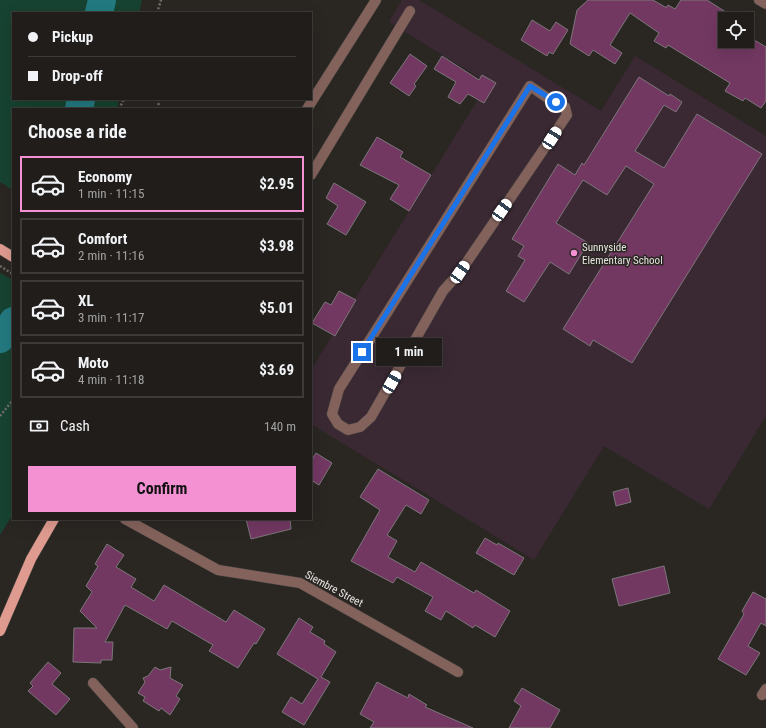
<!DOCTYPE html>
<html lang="en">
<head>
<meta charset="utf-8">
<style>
  :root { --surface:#201d1a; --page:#2d2a27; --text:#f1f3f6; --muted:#a2a2a2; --line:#3d3b39; --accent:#f491d3 }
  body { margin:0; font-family:"Roboto Condensed",sans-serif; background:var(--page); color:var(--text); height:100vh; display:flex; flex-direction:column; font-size:15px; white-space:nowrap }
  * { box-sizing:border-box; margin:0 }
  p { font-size:13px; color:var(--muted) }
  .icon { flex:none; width:22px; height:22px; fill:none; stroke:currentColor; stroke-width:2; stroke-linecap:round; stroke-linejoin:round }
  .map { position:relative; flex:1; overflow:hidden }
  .drawer { position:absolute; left:12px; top:108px; width:300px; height:412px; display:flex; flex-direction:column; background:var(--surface); border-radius:0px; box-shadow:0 4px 16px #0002,0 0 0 1px var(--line) }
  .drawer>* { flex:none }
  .guide { position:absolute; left:12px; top:12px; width:300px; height:88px; border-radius:0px; box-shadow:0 4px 16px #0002,0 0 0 1px var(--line); display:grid; align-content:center; height:88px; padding:0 16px; background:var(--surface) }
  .controls { position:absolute; left:718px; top:12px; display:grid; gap:8px }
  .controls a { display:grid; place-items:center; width:36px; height:36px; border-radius:0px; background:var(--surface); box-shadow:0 4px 16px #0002,0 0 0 1px var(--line); font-size:20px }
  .end { position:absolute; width:18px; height:18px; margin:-9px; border:5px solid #1a73e8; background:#fff; box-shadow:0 0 0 2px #fff }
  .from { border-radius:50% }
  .bubble { position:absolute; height:28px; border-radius:0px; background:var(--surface); box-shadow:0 4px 16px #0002,0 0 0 1px var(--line); font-size:13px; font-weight:700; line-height:28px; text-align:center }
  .car { position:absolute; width:12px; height:24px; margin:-12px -6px; border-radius:5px; box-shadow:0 0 3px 1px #0007; background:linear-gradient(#fff 24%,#345 0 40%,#fff 0 76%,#345 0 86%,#fff 0) }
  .guide b { display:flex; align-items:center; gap:14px; height:38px; font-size:15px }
  .guide b+b { border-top:1px solid var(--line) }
  .guide i { width:10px; height:10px; background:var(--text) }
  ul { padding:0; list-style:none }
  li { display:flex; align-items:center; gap:12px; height:56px; margin:0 8px 6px; padding:0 8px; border:2px solid var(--line); border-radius:0px }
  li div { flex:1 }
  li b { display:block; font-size:15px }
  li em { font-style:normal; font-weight:700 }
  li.on { border-color:var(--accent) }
  li>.icon { width:36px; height:36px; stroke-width:1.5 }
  h2 { padding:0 16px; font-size:18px; line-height:48px }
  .pay { display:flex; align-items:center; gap:10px; height:44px; padding:0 16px; font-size:15px }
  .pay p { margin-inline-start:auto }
  .cta { display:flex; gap:8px; margin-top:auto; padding:8px 16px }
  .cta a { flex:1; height:46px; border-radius:0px; background:var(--accent); color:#111; font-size:16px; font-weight:700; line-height:46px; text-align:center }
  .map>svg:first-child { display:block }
  .education { fill:#3a2933 }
  .green { fill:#174332 }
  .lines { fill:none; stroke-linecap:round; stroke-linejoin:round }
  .river { stroke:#237a80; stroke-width:28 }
  .building { fill:#723862; stroke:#7c767a }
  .minor-casing { stroke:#484541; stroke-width:11 }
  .major-casing { stroke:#484541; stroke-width:11 }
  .path { stroke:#716f6b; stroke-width:2.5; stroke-dasharray:2 2; stroke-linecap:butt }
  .minor { stroke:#84625c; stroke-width:10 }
  .major { stroke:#e09b90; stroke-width:10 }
  .route { stroke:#1a73e8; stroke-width:5 }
  .poi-dot { fill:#f491d3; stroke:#2a2723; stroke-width:1.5 }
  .labels { text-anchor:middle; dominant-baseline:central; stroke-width:3; stroke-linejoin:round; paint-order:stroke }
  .poi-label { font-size:11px; fill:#e5e3e0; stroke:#2a2723; text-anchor:start }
  .street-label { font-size:11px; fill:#e5e3e0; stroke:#2a2723 }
</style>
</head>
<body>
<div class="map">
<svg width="766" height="728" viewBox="0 0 766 728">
  <rect width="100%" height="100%" fill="#2a2723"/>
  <path class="education" d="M402,0H419L601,111L635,56L766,136V416L709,509L604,446L534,560L311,424V370L488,83L389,22Z"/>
  <path class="green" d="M0,0H142L139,13H13V99H119L117,109H13V190L0,182Z
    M0,273L13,280V514L0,535Z"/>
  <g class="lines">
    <path class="river" d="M99,13L102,0
      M79,109L81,99
      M0,339L10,327L13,321"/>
  </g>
  <path class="building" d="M588,0H653L665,7H667L668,5L675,9L681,0H707L735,18L725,19V35L721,41H756L766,47V101L761,108L745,98L743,101L725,91L730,83L668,45L666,48L654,41L659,33L630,13L610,45L622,53L615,64L593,50L589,56L570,44L577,10Z
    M532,20L550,31L556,22L568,30L553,54L549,52L547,56L521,40Z
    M410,54L427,66L414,84L416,86L409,96L390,83Z
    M442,56L479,80L482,75L496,83L484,103L468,94L460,104L448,97L456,82L434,69Z
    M639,77L669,96L670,94L682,102L676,112L664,105L635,151L664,168L697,114L762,154L632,363L593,340L590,346L563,329L654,184L626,166L607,195L583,180L556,223L588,243L569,274L550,262L524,302L506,291L525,260L518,256L524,246L512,239L558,164L575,175L582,163L584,165Z
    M377,137L403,152L400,157L431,175L409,211L390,199L399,185L360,165Z
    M334,183L366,202L346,235L327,224L338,206L326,198Z
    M339,291L356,300L335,336L312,323L325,302L331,305Z
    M316,453L332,463L319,485L311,480V461Z
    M378,469L429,500L421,514L406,505L387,535L397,541L388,557L415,572L421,562L474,593L476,590L510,611L495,637L475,625L473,628L446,611L441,620L425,611L433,597L397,577L393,583L351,561L380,510L360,497Z
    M628,488L631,502L616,506L613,492Z
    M246,519H290L291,529L251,539Z
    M485,538L497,545L498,543L524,558L514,575L476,553Z
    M107,544L124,555L116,567L136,579L131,587L154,601L164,585L226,622L234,610L265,629L256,644L254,643L238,668L209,651L213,645L172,621L167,629L125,605L105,642H113L112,660H101V663L73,662L74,628H97L80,611L92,592L86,586L98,566L95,564Z
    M664,566L670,593L619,606L612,579Z
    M753,592L766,599V626L761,623L748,646L760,653L746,675L718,659L744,614L742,611Z
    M299,618L313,627L310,632L325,641L324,644L336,652L321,677L330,682L304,725L282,712L291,697L302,704L318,679L277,654Z
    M48,662L61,673L52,684L70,699L56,715L28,691L33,686L30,683Z
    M155,667L160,670L171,667L170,678L183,685L176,696L180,699L170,715L161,708L159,711L143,701L145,697L138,693L145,682L143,678L148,676Z
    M377,682L408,698L409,694L427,705L425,707L473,728H370L374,722L360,714Z
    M522,688L560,710L550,728H509L521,706L514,701Z"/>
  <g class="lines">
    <defs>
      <path id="minor" d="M759,0L766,4
        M530,86L546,97L565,107L567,115L460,272L443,291L371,417L360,427L348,430L338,424L332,414L339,389Z
        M307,109L376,0
        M311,175L410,11
        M125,519L218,570L300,583L458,672
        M93,683L133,728
        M762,695L766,689"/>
      <path id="major" d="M0,249L13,257
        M0,631L31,559L54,519"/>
    </defs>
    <use href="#minor" class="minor-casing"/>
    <use href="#major" class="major-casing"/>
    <path class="path" d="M157,13L161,0
      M119,109L124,99
      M158,109L159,99
      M0,266L13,274
      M0,416L13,400"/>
    <use href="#minor" class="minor"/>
    <use href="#major" class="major"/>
  </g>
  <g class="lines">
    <path class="route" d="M362,352L530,86L556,102"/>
  </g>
  <circle class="poi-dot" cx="574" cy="253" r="4"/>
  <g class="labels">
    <g class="poi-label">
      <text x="582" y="247">Sunnyside<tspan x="582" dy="13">Elementary School</tspan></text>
    </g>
    <g class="street-label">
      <text transform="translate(334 589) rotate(28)">Siembre Street</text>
    </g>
  </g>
</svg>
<div class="controls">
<a><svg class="icon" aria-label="locate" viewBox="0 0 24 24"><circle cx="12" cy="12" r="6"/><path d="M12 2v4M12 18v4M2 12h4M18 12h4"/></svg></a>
</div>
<i class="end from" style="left:556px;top:102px"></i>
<i class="end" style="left:362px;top:352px"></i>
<div class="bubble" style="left:376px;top:338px;width:66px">1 min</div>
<i class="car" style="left:552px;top:138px;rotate:33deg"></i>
<i class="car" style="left:502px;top:210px;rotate:35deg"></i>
<i class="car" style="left:460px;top:272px;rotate:34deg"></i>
<i class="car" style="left:392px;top:382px;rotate:30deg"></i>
<div class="guide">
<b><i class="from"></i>Pickup</b>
<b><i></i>Drop-off</b>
</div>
<section class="drawer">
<h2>Choose a ride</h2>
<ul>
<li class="on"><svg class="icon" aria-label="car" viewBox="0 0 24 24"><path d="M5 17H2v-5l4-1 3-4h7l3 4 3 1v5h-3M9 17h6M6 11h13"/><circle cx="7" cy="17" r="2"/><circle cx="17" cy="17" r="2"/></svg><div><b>Economy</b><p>1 min · 11:15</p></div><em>$2.95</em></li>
<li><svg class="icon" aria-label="car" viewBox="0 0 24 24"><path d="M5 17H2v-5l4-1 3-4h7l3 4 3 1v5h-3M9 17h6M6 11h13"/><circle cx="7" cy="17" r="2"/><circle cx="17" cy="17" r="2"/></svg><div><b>Comfort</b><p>2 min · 11:16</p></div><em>$3.98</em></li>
<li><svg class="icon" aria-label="car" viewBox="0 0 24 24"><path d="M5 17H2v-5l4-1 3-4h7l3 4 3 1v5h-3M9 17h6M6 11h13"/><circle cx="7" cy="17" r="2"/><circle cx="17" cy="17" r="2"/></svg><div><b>XL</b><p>3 min · 11:17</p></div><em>$5.01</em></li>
<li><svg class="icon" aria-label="car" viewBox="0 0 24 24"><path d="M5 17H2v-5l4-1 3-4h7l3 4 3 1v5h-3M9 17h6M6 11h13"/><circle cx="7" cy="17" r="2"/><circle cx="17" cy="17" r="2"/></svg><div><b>Moto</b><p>4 min · 11:18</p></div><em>$3.69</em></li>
</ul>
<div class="pay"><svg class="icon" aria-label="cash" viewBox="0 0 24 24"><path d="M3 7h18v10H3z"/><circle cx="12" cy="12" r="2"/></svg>Cash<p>140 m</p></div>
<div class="cta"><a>Confirm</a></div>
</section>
</div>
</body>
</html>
